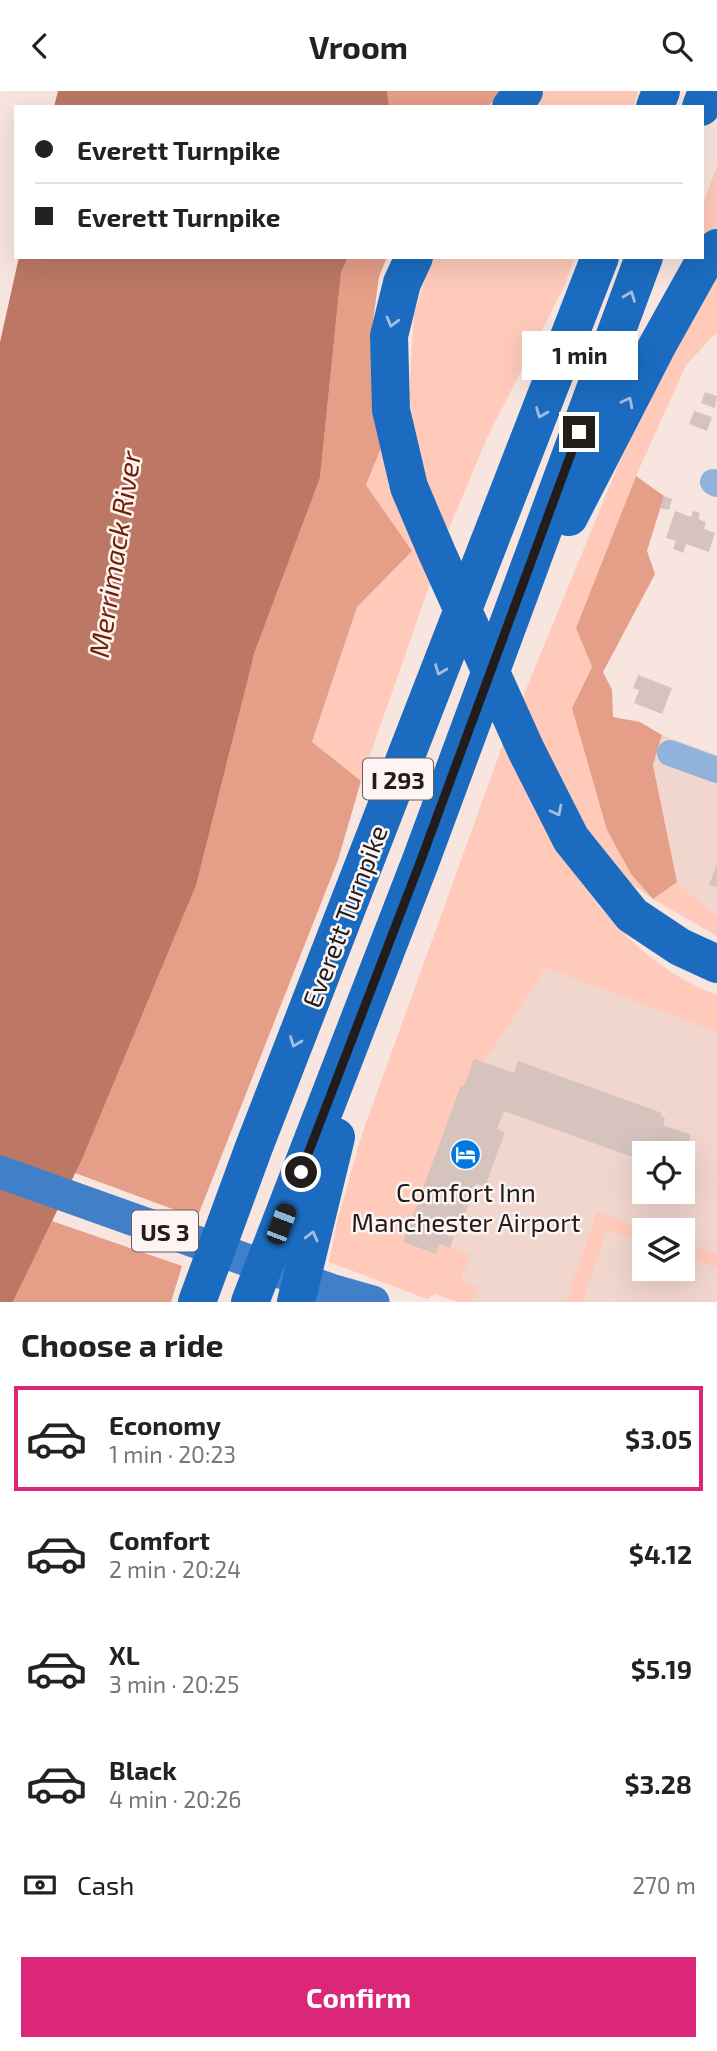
<!DOCTYPE html>
<html lang="en">
<head>
<meta charset="utf-8">
<style>
  :root { --surface:#fff; --page:#f2f2f2; --text:#222; --muted:#767676; --line:#e0e0e0; --accent:#db2777 }
  body { margin:0; font-family:"Exo 2",sans-serif; background:var(--page); color:var(--text); height:100vh; display:flex; flex-direction:column; font-size:26px; white-space:nowrap }
  * { box-sizing:border-box; margin:0 }
  p { font-size:23px; color:var(--muted) }
  .icon { flex:none; width:38px; height:38px; fill:none; stroke:currentColor; stroke-width:2; stroke-linecap:round; stroke-linejoin:round }
  .map { position:relative; height:1211px; overflow:hidden }
  .panel { display:flex; flex-direction:column; background:var(--surface); flex:1 }
  .panel>* { flex:none }
  .top-card { position:absolute; left:14px; top:14px; width:690px; height:154px; border-radius:0px; box-shadow:0 7px 28px #0002; display:grid; align-content:center; height:154px; padding:0 21px; background:var(--surface) }
  .fabs { position:absolute; left:632px; top:1050px; display:grid; gap:14px }
  .fabs a { display:grid; place-items:center; width:63px; height:63px; border-radius:0px; background:var(--surface); box-shadow:0 7px 28px #0002; font-size:35px }
  .end { position:absolute; width:32px; height:32px; margin:-16px; border:9px solid #231c1a; background:#fff; box-shadow:0 0 0 4px #fff }
  .from { border-radius:50% }
  .bubble { position:absolute; height:49px; border-radius:0px; background:var(--surface); box-shadow:0 7px 28px #0002; font-size:23px; font-weight:700; line-height:49px; text-align:center }
  .car { position:absolute; width:21px; height:42px; margin:-21px -10px; border-radius:9px; box-shadow:0 0 5px 2px #0007; background:linear-gradient(#222 24%,#8ab4d8 0 40%,#222 0 76%,#8ab4d8 0 86%,#222 0) }
  .top-card b { display:flex; align-items:center; gap:24px; height:66px; font-size:26px }
  .top-card b+b { border-top:2px solid var(--line) }
  .top-card i { width:18px; height:18px; background:var(--text) }
  ul { padding:0; list-style:none }
  li { display:flex; align-items:center; gap:21px; height:105px; margin:0 14px 10px; padding:0 7px; border:4px solid transparent; border-radius:0px }
  li div { flex:1 }
  li b { display:block; font-size:26px }
  li em { font-style:normal; font-weight:700 }
  li.selected { border-color:var(--accent) }
  li>.icon { width:63px; height:63px; stroke-width:1.5 }
  h2 { padding:0 21px; font-size:32px; line-height:84px }
  .pay { display:flex; align-items:center; gap:18px; height:77px; padding:0 21px; font-size:26px }
  .pay p { margin-inline-start:auto }
  .cta { display:flex; gap:14px; margin-top:auto; padding:14px 21px }
  .cta a { flex:1; height:80px; border-radius:0px; background:var(--accent); color:#fff; font-size:28px; font-weight:700; line-height:80px; text-align:center }
  header { display:flex; justify-content:space-between; align-items:center; height:91px; padding:0 21px; background:var(--surface); font-size:32px; font-weight:700 }
  .map>svg:first-child { display:block }
  .built { fill:#f1d6ce; fill-rule:evenodd }
  .green { fill:#ffcaba }
  .forest { fill:#e59e88 }
  .water { fill:#bc7864 }
  .building { fill:#d6c3be }
  .lines { fill:none; stroke-linecap:round; stroke-linejoin:round }
  .minor { stroke:#91b2da; stroke-width:26 }
  .major { stroke:#4180c8; stroke-width:33 }
  .highway { stroke:#1b6cc0; stroke-width:38 }
  .oneway { stroke:#a3bedf }
  .route { stroke:#231c1a; stroke-width:9 }
  .labels { text-anchor:middle; dominant-baseline:central; stroke-width:5; stroke-linejoin:round; paint-order:stroke }
  .shield { fill:#fdf5f3; stroke:#645d5b; stroke-width:2 }
  .shield-label { font-size:24px; font-weight:bold; fill:#231c1a }
  .street-label { font-size:26px; fill:#231c1a; stroke:#fdf5f3 }
  .poi-label { font-size:26px; fill:#231c1a; stroke:#fdf5f3 }
  .water-label { font-size:28px; font-style:italic; fill:#711e01; stroke:#fdf5f3 }
</style>
</head>
<body>
<header><svg class="icon" aria-label="back" viewBox="0 0 24 24"><path d="M15 5l-7 7 7 7"/></svg>Vroom<svg class="icon" aria-label="search" viewBox="0 0 24 24"><circle cx="10" cy="10" r="6"/><path d="M15 15l6 6"/></svg></header>
<div class="map">
<svg width="717" height="1211" viewBox="0 0 717 1211">
  <rect width="100%" height="100%" fill="#f8e5df"/>
  <path class="built" d="M662,644L717,664V826L677,791L653,673Z
    M546,877L717,941V1211H458L435,1203L427,1208L393,1179L461,994L464,995L484,972ZM644,1062H682V1101H644ZM644,1139H682V1178H644Z"/>
  <path class="green" d="M545,0H638L633,16H533Z
    M717,75V142L702,160V116Z
    M432,166H575L564,196L487,347L448,440L420,379L409,303L414,223Z
    M717,176V241L686,274L636,385L576,537L592,576L572,617L653,807L677,791L717,826V845L653,808L602,772L522,608L620,370L703,193Z
    M381,357L432,487L361,690L312,652L357,516L411,460L366,394Z
    M503,653C551,751 609,863 717,904V941L546,877L484,972L464,995L461,994L403,1151L435,1163L439,1153L470,1164L461,1189L478,1196L472,1211H458L435,1203L427,1208L329,1171L338,1127L362,1043Z
    M597,1121L649,1139H644V1152L607,1139L582,1211L566,1210Z
    M682,1151L717,1163V1177L683,1165Z"/>
  <path class="forest" d="M387,0H501L488,16H389Z
    M348,166H387L379,186L370,251L381,357L366,394L412,460L357,516L312,651L361,690L338,769L197,1127L75,1082L123,965L254,563L320,387L341,182Z
    M636,385L664,405L647,460L655,483L603,581L612,599L613,626L640,631L662,644L653,674L677,791L653,808L631,783L607,739L572,617L592,576L576,537Z
    M52,1130L182,1175L171,1211H13Z"/>
  <path class="water" d="M58,0H387L389,16H54Z
    M19,166H348L341,182L320,387L254,563L196,794L82,1068L13,1211H0V251Z"/>
  <path class="building" d="M705,301L717,305L715,317L701,312Z
    M694,320L712,326L707,340L689,333Z
    M664,405L672,408L669,419L660,417Z
    M675,420L691,426L693,420L700,422L698,428L706,431L704,438L715,442L709,461L686,453L683,462L673,458L676,450L666,447Z
    M638,584L672,597L662,623L634,612L639,599L633,597Z
    M717,773V796L709,794Z
    M474,968L514,982L518,970L662,1022L661,1025L665,1027L663,1034L691,1044L684,1062L660,1060L659,1062H644V1070L504,1020L497,1038L505,1041L485,1096L476,1092L459,1140L446,1135L444,1143L454,1146L450,1157L439,1153L436,1163L403,1151L461,994L464,995Z"/>
  <g class="lines">
    <path class="minor" d="M713,391L717,393
      M670,662L717,679"/>
    <path class="major" d="M0,1081L331,1199L373,1211"/>
    <path class="highway" d="M511,16L524,0
      M655,16L661,0
      M701,16L707,0
      M414,166L402,192L389,245L391,319L409,396L437,462L526,659L571,748L632,824L680,856L717,873
      M569,426L657,255L705,169L717,157
      M197,1211L254,1056L600,166
      M250,1211L421,769L644,166
      M296,1211L336,1046"/>
  </g>
  <defs><path id="oneway-chevron" d="M-2-3.5L2.5 0L-2 3.5" fill="none" stroke-width="1.6" stroke-linecap="round" stroke-linejoin="round" transform="scale(1.75)"/></defs>
  <g class="oneway">
    <use href="#oneway-chevron" transform="translate(630 205) rotate(-69)"/>
    <use href="#oneway-chevron" transform="translate(392 231) rotate(105)"/>
    <use href="#oneway-chevron" transform="translate(628 311) rotate(-63)"/>
    <use href="#oneway-chevron" transform="translate(541 322) rotate(111)"/>
    <use href="#oneway-chevron" transform="translate(440 579) rotate(111)"/>
    <use href="#oneway-chevron" transform="translate(557 720) rotate(63)"/>
    <use href="#oneway-chevron" transform="translate(295 951) rotate(111)"/>
    <use href="#oneway-chevron" transform="translate(312 1145) rotate(-76)"/>
  </g>
  <g class="lines">
    <path class="route" d="M301,1081L421,769L579,341"/>
  </g>
  <defs>
    <symbol id="hotel-disc" viewBox="-11 -11 22 22"><circle r="9.5" fill="#0178df" stroke="#fdf5f3"/><path d="M-6-4.5h1.5V1H6V5H4.5V3h-9V5H-6ZM-4 0a1.8 1.8 0 1 1 3.6 0ZM.5 0V-2.5h3Q6-2.5 6 0Z" fill="#fff"/></symbol>
  </defs>
  <g fill-rule="evenodd">
    <use href="#hotel-disc" x="448" y="1046" width="35" height="35"/>
  </g>
  <g class="labels">
    <g class="shield">
      <rect x="363" y="667.5" width="70" height="41" rx="5"/>
      <rect x="132" y="1119.5" width="66" height="41" rx="5"/>
    </g>
    <g class="shield-label">
      <text x="398" y="688">I 293</text>
      <text x="165" y="1140">US 3</text>
    </g>
    <g class="street-label">
      <text transform="translate(344 825) rotate(-69)">Everett Turnpike</text>
    </g>
    <g class="poi-label">
      <text x="466" y="1100">Comfort Inn<tspan x="466" dy="30">Manchester Airport</tspan></text>
    </g>
    <g class="water-label">
      <text transform="translate(114 463) rotate(-81)">Merrimack River</text>
    </g>
  </g>
</svg>
<div class="fabs">
<a><svg class="icon" aria-label="locate" viewBox="0 0 24 24"><circle cx="12" cy="12" r="6"/><path d="M12 2v4M12 18v4M2 12h4M18 12h4"/></svg></a>
<a><svg class="icon" aria-label="layers" viewBox="0 0 24 24"><path d="M12 4l9 5-9 5-9-5zM3 14l9 5 9-5"/></svg></a>
</div>
<i class="end from" style="left:301px;top:1081px"></i>
<i class="end" style="left:579px;top:341px"></i>
<div class="bubble" style="left:522px;top:240px;width:116px">1 min</div>
<i class="car" style="left:281px;top:1133px;rotate:21deg"></i>
<div class="top-card">
<b><i class="from"></i>Everett Turnpike</b>
<b><i></i>Everett Turnpike</b>
</div>
</div>
<section class="panel">
<h2>Choose a ride</h2>
<ul>
<li class="selected"><svg class="icon" aria-label="car" viewBox="0 0 24 24"><path d="M5 17H2v-5l4-1 3-4h7l3 4 3 1v5h-3M9 17h6M6 11h13"/><circle cx="7" cy="17" r="2"/><circle cx="17" cy="17" r="2"/></svg><div><b>Economy</b><p>1 min · 20:23</p></div><em>$3.05</em></li>
<li><svg class="icon" aria-label="car" viewBox="0 0 24 24"><path d="M5 17H2v-5l4-1 3-4h7l3 4 3 1v5h-3M9 17h6M6 11h13"/><circle cx="7" cy="17" r="2"/><circle cx="17" cy="17" r="2"/></svg><div><b>Comfort</b><p>2 min · 20:24</p></div><em>$4.12</em></li>
<li><svg class="icon" aria-label="car" viewBox="0 0 24 24"><path d="M5 17H2v-5l4-1 3-4h7l3 4 3 1v5h-3M9 17h6M6 11h13"/><circle cx="7" cy="17" r="2"/><circle cx="17" cy="17" r="2"/></svg><div><b>XL</b><p>3 min · 20:25</p></div><em>$5.19</em></li>
<li><svg class="icon" aria-label="car" viewBox="0 0 24 24"><path d="M5 17H2v-5l4-1 3-4h7l3 4 3 1v5h-3M9 17h6M6 11h13"/><circle cx="7" cy="17" r="2"/><circle cx="17" cy="17" r="2"/></svg><div><b>Black</b><p>4 min · 20:26</p></div><em>$3.28</em></li>
</ul>
<div class="pay"><svg class="icon" aria-label="cash" viewBox="0 0 24 24"><path d="M3 7h18v10H3z"/><circle cx="12" cy="12" r="2"/></svg>Cash<p>270 m</p></div>
<div class="cta"><a>Confirm</a></div>
</section>
</body>
</html>
